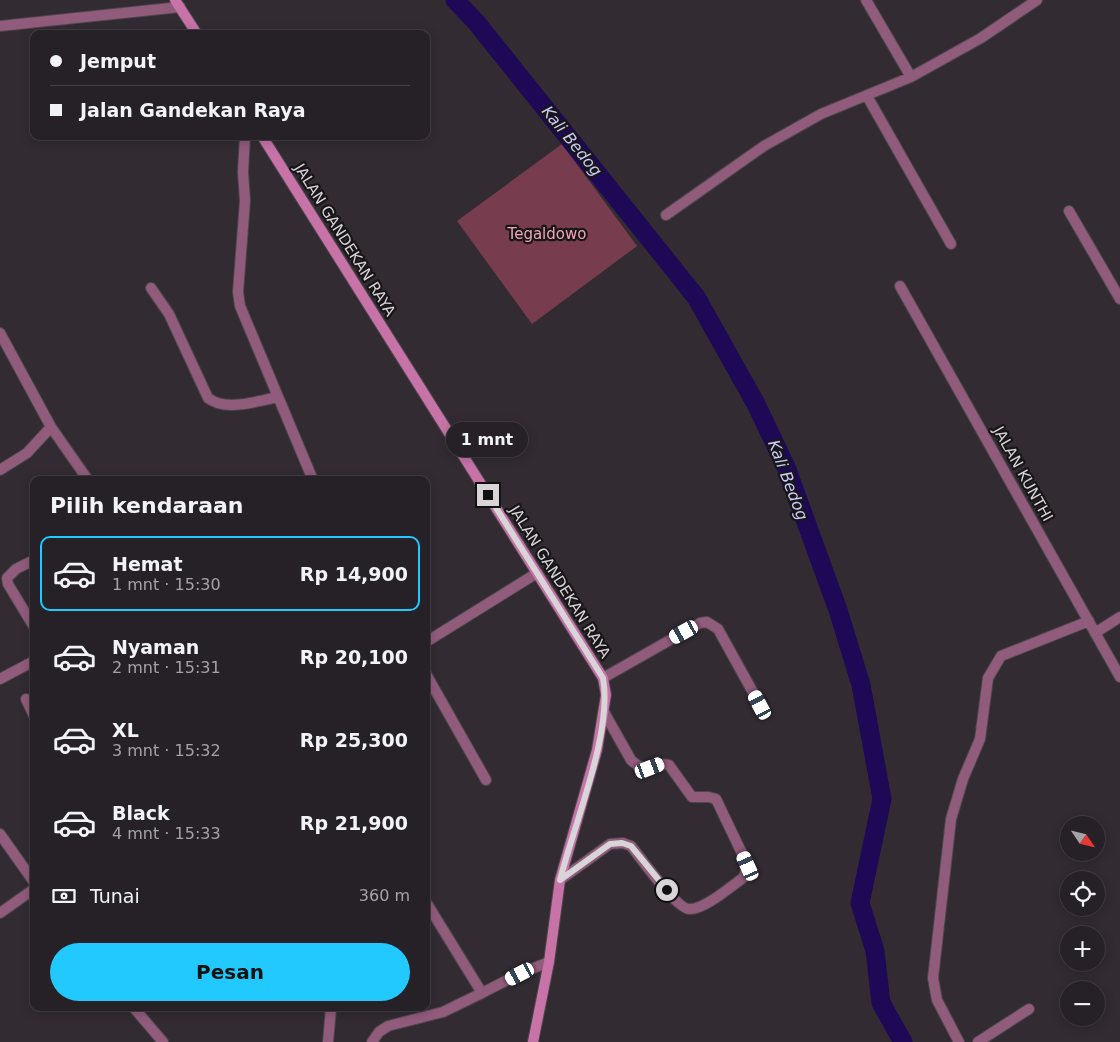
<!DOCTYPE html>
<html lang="id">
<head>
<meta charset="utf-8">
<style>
  :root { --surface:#262126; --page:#2e292e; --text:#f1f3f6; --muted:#a4a3a7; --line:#423e43; --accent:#22c9fe }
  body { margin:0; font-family:"DejaVu Sans",sans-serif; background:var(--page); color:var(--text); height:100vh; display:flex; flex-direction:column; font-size:19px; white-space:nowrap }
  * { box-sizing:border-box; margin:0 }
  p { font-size:16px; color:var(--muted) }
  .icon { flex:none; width:28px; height:28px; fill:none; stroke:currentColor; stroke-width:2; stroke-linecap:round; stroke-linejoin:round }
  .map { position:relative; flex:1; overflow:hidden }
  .drawer { position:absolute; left:30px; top:476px; width:400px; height:535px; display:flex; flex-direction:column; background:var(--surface); border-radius:10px; box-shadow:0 2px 12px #0003,0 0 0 1px var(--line) }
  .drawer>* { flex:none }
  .top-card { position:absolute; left:30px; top:30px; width:400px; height:110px; border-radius:10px; box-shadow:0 2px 12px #0003,0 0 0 1px var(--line); display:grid; align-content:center; height:110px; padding:0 20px; background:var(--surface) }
  .needle { width:32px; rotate:125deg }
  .tools { position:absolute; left:1060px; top:816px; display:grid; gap:10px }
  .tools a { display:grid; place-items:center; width:45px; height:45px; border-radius:50%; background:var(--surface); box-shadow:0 2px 12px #0003,0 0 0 1px var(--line); font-size:25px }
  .end { position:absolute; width:22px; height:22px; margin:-11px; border:6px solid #d8d4d8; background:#111; box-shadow:0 0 0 2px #111 }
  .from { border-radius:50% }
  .bubble { position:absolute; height:35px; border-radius:18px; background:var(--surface); box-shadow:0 2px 12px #0003,0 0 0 1px var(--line); font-size:16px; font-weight:700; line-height:35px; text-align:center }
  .car { position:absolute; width:15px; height:30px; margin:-15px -8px; border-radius:6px; box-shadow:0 0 4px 1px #0007; background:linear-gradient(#fff 24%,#345 0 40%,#fff 0 76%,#345 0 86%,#fff 0) }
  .top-card b { display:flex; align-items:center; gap:18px; height:48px; font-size:19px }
  .top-card b+b { border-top:1px solid var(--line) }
  .top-card i { width:12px; height:12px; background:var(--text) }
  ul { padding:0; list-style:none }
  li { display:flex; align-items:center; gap:15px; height:75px; margin:0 10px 8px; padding:0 10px; border:2px solid transparent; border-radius:10px }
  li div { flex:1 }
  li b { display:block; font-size:19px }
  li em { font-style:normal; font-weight:700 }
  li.selected { border-color:var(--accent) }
  li>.icon { width:45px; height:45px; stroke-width:1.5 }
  h2 { padding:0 20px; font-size:22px; line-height:60px }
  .pay { display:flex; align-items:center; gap:12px; height:55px; padding:0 20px; font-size:19px }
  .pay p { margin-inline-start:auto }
  .button { display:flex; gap:10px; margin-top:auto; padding:10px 20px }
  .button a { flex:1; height:58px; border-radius:30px; background:var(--accent); color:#111; font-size:20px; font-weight:700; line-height:58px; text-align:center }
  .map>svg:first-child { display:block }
  .green { fill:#773d4e }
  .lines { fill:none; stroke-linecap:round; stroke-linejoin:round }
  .river { stroke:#1e0956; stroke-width:19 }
  .street-casing { stroke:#4d474d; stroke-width:12 }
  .secondary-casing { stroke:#4d474d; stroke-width:12 }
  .street { stroke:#915b7c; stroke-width:10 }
  .secondary { stroke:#c773a8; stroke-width:10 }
  .route { stroke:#d8d4d8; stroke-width:6 }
  .labels { text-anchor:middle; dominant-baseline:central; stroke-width:4.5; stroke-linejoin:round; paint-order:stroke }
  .park-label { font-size:15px; fill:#f1a5b9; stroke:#181618 }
  .street-label { font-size:15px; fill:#d8d4d8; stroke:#181618 }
  .water-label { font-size:16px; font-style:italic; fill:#cacbf8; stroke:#181618 }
</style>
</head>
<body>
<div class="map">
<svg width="1120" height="1042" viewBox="0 0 1120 1042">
  <rect width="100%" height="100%" fill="#322c32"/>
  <path class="green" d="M562,144L637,246L532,324L457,221Z"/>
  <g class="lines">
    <path class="river" d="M455,0L476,22L696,297L756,404L786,467L838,610L861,685L882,799L860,903L875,951L881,1003L903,1042"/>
    <defs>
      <path id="street" d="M866,0L911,77
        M0,26L180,7
        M867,96L951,244
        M245,136L243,172L245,201L238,292L240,306L313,480
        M1069,211L1120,299
        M666,215L764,146L821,114L911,77L981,38L1037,0
        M900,286L1120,677
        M151,288L169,314L208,398C226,412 257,401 278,397
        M0,333L51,427L88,480
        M0,470L27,453L51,427
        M34,560L16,569L7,578L8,584L34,627
        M1095,633L1120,617
        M426,642L537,573
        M426,674L486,780
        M603,678L700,623L707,622L718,629L760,705
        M0,679L34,661
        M26,699L34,716
        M0,834L34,882
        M560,880L610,844L623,843L631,846C641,858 677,910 690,909C705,909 730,887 743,878L748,866L716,799L709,797H692L669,765C653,760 649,777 631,760L604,712
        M426,902L482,993L519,974L549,962
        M0,913L34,889
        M134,1008L163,1042
        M328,1042L331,1008
        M372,1042L379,1032L388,1026L443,1012L482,993
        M959,1042L937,1000L933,978L951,819L963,779L980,739L988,678L1001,656L1089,621
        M978,1042L1029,1009"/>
      <path id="secondary" d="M175,0L197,34
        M262,136L603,678L606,695L597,750L560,880L549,962L533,1042"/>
    </defs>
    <use href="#street" class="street-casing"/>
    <use href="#secondary" class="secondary-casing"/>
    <use href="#street" class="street"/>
    <use href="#secondary" class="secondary"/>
  </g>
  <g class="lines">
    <path class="route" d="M488,495L603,678C613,732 574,824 560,880L610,844L622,843L631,846L667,890"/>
  </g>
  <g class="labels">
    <g class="park-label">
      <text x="547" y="234">Tegaldowo</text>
    </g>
    <g class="street-label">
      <text transform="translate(345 240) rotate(58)">JALAN GANDEKAN RAYA</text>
      <text transform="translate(1023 474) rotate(61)">JALAN KUNTHI</text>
      <text transform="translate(560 582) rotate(58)">JALAN GANDEKAN RAYA</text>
    </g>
    <g class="water-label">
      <text transform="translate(572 141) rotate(51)">Kali Bedog</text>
      <text transform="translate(788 480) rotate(69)">Kali Bedog</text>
    </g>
  </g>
</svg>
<div class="tools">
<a><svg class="needle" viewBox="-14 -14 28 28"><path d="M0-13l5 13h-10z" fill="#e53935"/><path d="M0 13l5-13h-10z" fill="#a4a3a7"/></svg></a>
<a><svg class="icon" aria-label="locate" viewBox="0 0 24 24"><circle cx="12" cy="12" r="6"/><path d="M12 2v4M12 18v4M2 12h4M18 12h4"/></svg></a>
<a>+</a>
<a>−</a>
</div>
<i class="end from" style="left:667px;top:890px"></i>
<i class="end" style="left:488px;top:495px"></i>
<div class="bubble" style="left:446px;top:422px;width:82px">1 mnt</div>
<i class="car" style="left:684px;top:632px;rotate:241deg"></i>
<i class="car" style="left:760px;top:705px;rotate:332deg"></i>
<i class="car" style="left:650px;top:768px;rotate:69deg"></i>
<i class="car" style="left:748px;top:866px;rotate:336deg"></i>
<i class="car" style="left:520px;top:974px;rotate:242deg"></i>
<div class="top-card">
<b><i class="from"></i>Jemput</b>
<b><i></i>Jalan Gandekan Raya</b>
</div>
<section class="drawer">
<h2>Pilih kendaraan</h2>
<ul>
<li class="selected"><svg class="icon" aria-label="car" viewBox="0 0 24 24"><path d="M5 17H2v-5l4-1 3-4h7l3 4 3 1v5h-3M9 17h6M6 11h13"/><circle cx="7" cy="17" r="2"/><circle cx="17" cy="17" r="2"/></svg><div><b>Hemat</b><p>1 mnt · 15:30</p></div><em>Rp 14,900</em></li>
<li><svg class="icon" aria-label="car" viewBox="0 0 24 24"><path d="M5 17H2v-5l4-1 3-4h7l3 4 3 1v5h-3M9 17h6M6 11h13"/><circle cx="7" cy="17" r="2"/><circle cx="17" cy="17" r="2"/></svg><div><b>Nyaman</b><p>2 mnt · 15:31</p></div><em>Rp 20,100</em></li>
<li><svg class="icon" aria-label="car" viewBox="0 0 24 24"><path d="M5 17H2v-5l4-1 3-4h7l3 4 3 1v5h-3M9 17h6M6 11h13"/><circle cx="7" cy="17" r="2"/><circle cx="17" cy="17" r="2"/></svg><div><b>XL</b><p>3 mnt · 15:32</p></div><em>Rp 25,300</em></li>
<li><svg class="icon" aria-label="car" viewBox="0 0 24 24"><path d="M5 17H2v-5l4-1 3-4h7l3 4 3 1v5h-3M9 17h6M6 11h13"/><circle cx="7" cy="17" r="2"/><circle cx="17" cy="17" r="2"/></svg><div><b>Black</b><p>4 mnt · 15:33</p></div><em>Rp 21,900</em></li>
</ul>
<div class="pay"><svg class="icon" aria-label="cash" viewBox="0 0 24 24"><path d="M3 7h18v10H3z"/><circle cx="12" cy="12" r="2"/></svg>Tunai<p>360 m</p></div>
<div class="button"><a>Pesan</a></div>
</section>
</div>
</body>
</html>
